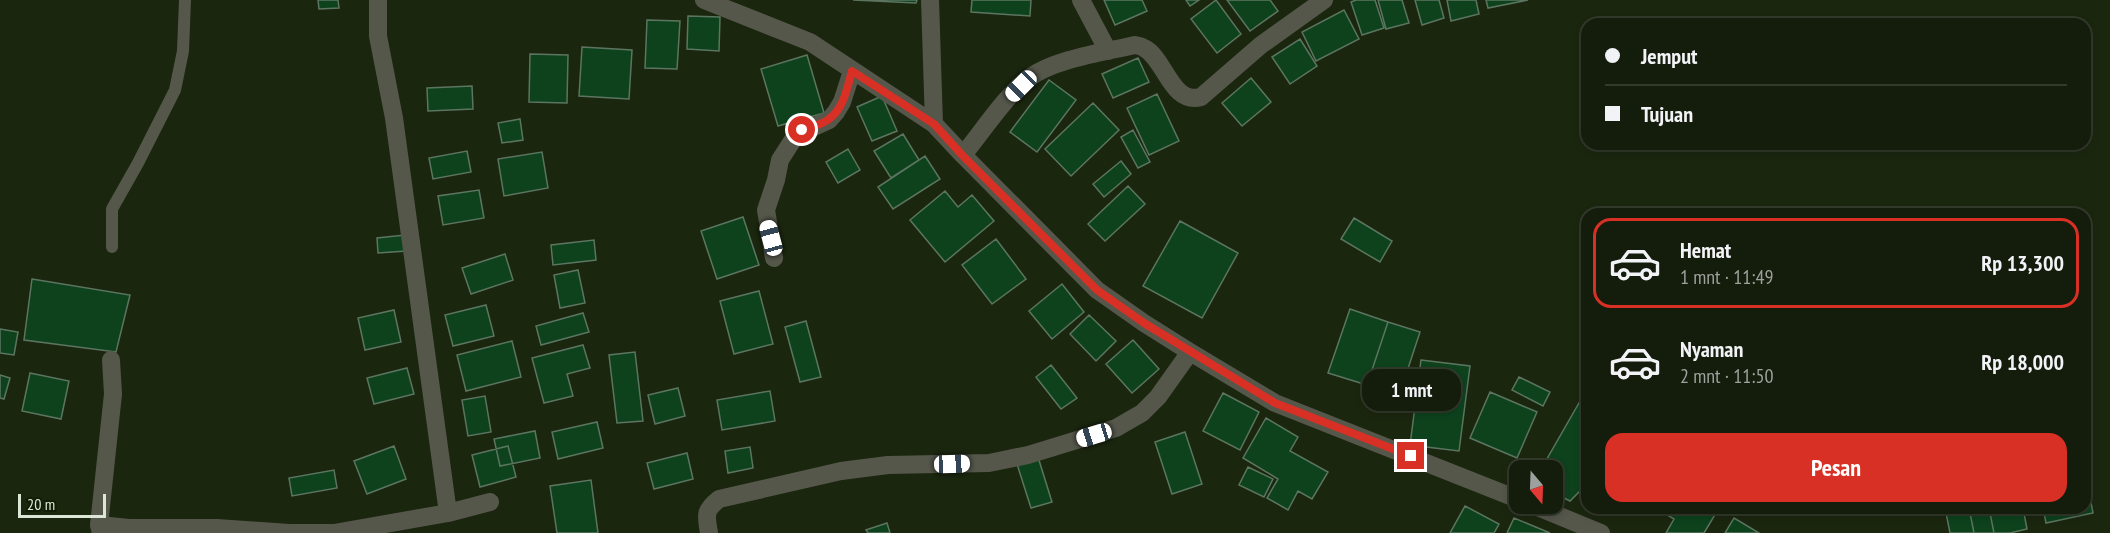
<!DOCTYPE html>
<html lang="id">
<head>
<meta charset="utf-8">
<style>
  :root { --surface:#141c0b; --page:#212919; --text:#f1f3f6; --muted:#9da19d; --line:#333a2c; --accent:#d93025 }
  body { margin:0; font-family:"PT Sans Narrow",sans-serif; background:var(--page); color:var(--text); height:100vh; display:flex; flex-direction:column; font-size:22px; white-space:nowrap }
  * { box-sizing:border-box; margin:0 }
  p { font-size:20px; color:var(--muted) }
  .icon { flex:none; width:33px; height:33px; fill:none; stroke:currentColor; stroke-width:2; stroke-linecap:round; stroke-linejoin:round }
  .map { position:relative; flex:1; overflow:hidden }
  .drawer { position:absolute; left:1581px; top:208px; width:510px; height:306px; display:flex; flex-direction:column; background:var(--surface); border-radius:18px; box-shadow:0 3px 9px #0003,0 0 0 2px var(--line) }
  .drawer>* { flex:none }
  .top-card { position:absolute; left:1581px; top:18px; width:510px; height:132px; border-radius:18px; box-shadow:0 3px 9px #0003,0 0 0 2px var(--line); display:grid; align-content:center; height:132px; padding:0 24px; background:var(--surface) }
  .needle { width:39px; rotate:161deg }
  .buttons { position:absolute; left:1509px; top:460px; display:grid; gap:12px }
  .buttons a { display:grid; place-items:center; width:54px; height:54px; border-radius:12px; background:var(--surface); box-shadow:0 3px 9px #0003,0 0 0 2px var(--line); font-size:30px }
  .scale { position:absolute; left:18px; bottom:15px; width:88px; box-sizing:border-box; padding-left:6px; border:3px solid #dde5d6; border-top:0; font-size:16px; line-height:21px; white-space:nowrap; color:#dde5d6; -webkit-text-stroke:4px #121d06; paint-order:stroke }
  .end { position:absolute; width:27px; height:27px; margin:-14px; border:8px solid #d93025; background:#fff; box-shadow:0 0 0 3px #fff }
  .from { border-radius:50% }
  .bubble { position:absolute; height:42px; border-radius:18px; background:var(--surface); box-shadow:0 3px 9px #0003,0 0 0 2px var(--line); font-size:20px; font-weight:800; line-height:42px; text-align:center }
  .car { position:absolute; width:18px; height:36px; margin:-18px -9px; border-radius:8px; box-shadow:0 0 4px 2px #0007; background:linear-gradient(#fff 24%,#345 0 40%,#fff 0 76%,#345 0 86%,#fff 0) }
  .top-card b { display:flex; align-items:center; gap:21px; height:57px; font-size:22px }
  .top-card b+b { border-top:2px solid var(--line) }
  .top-card i { width:15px; height:15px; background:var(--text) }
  ul { padding:10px 0 0; list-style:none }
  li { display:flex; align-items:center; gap:18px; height:90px; margin:0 12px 9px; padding:0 12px; border:3px solid transparent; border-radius:18px }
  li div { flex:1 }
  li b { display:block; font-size:22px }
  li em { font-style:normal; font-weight:800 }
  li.selected { border-color:var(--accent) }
  li>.icon { width:54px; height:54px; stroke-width:1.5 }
  .action { display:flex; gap:12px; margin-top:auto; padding:12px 24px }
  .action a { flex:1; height:69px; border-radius:18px; background:var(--accent); color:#fff; font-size:24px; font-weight:800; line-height:69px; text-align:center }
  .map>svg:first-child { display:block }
  .building { fill:#0d421d; stroke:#5c7560; stroke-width:1.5 }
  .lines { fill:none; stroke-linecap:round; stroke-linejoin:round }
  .lane { stroke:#56574b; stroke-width:12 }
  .street { stroke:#56574b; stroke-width:18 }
  .route { stroke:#d93025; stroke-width:8 }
</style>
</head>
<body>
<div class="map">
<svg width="2110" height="533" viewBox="0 0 2110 533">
  <rect width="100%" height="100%" fill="#1b260f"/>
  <path class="building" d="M318,0H338L339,8L319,9Z
    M853,0H917L916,3Z
    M972,0H1031L1030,16L971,12Z
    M1104,0H1142L1147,11L1115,25Z
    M1186,0H1199L1190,6Z
    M1216,0L1241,34L1217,53L1191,19Z
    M1227,0H1270L1278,11L1250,31Z
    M1356,0H1375L1384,28L1362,35L1351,2Z
    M1378,0H1402L1409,23L1386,29Z
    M1415,0H1439L1444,18L1422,25Z
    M1447,0H1476L1479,14L1451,21Z
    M1486,0H1528L1488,8Z
    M1344,10L1359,39L1316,61L1302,32Z
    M688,16L720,17L719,51L687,49Z
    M647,20L680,21L677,69L645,68Z
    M1300,39L1317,66L1290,84L1272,57Z
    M582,47L632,50L629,99L579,96Z
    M530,54L568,55L567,103L529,102Z
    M807,55L824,113L778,126L761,69Z
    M1138,58L1149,82L1113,98L1102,74Z
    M1251,78L1271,102L1242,126L1222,103Z
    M1049,80L1076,100L1037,152L1010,132Z
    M472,86L473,109L428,111L427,88Z
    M1157,94L1179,141L1149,155L1127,108Z
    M882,96L897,131L872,141L857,107Z
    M1093,103L1119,130L1071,176L1045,149Z
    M520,119L523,140L502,143L498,123Z
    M1133,130L1150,162L1138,168L1121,137Z
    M903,134L919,160L891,178L874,151Z
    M848,149L860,170L838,183L826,162Z
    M467,151L471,172L433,179L429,158Z
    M542,152L548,188L504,196L498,159Z
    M925,156L940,179L893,209L878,187Z
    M1121,161L1131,174L1104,197L1093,184Z
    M1128,186L1145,204L1105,241L1088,224Z
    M479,190L484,218L443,225L438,196Z
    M945,191L958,207L972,195L994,221L945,262L910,220Z
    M743,217L759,265L717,279L701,231Z
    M1354,218L1392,241L1380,262L1341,239Z
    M1180,221L1238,253L1202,318L1143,286Z
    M405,235L406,251L378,253L377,238Z
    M996,239L1026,279L992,304L962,265Z
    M594,240L596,260L553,265L551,245Z
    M505,254L513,280L471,294L462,268Z
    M578,270L585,303L560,308L554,275Z
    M32,279L130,295L116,352L24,340Z
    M1062,284L1084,312L1052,339L1029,311Z
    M759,291L773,344L734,354L720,301Z
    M486,305L494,336L453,346L445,315Z
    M1350,309L1388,322L1367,385L1328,373Z
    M394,310L401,342L365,350L358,318Z
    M583,313L589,332L541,345L536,326Z
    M1089,315L1116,341L1096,361L1070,334Z
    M806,321L821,377L800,382L785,327Z
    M1388,322L1420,332L1399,396L1367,385Z
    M0,329L18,332L14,355L0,353Z
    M1133,340L1159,369L1132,393L1106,364Z
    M512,341L521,377L466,391L457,355Z
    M583,345L590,368L567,374L573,396L544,403L532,358Z
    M635,352L643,421L617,423L609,355Z
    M1421,360L1470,366L1459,451L1410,445Z
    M1051,365L1077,398L1061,409L1036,377Z
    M407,368L414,394L374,404L367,378Z
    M30,373L69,381L61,419L22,411Z
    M0,375L10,378L4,399L0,398Z
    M1519,377L1550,392L1543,406L1512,390Z
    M678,388L685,416L655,424L648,395Z
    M1587,389V487L1585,486L1570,501L1552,492V471H1540Z
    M770,391L775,421L722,430L717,400Z
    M1490,392L1537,412L1517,458L1470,438Z
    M1223,393L1259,412L1240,450L1203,431Z
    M485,396L491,432L468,436L462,400Z
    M1266,418L1298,437L1290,451L1328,472L1312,499L1298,491L1288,510L1267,498L1278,479L1243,458Z
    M597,422L603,448L558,459L552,432Z
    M535,431L540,458L500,466L494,439Z
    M1185,432L1202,484L1172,494L1155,442Z
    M394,446L406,479L367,494L354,461Z
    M508,446L516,477L480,487L472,455Z
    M750,447L753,468L728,473L725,451Z
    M687,453L693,479L654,489L647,463Z
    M1038,457L1052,502L1031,508L1017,464Z
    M1248,467L1273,479L1264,497L1239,485Z
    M334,470L337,488L292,496L289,478Z
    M591,480L598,533H557L550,486Z
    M2085,487H2088L2093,513L2046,523L2043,508H2085Z
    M1465,506L1499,524L1494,533H1450Z
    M1656,508H1719L1704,533H1666L1674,519Z
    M1945,508H1969L1974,533H1950Z
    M1969,508H1989L1994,533H1974Z
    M1989,508H2023L2027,529L2010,533H1994Z
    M1514,518L1550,533H1507Z
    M1734,518L1759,533H1725Z
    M887,523L890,533H868L866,530Z"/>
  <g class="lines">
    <path class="lane" d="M112,247V209L138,163L175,90L183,51L185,0"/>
    <path class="street" d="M704,0L810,42L934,124L963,155L1097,290L1144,323L1190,352L1275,403L1520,500
      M930,0L934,124
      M1081,0L1108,51
      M963,155C982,132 1006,95 1029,78C1054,59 1105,52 1135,45C1138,46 1142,46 1144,48C1165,58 1171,105 1201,97L1261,45L1324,0
      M774,258L766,210L776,180L780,160L796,135L829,120L836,112L842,102L852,71
      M1530,504L1601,533
      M448,513L490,502
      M99,525L129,528H217L289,533H334L448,513L394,118L378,36V0
      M101,533L99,525L113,394L111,360
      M709,533C706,515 704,511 719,499L841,471L888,465L989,463L1028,455L1116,428L1142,413L1158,397L1190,352"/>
  </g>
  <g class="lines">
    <path class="route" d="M802,130C810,127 822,125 829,119C844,108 847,88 852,71L934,124L963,156L1097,290L1144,323L1275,403L1411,456"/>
  </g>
</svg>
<div class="buttons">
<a><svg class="needle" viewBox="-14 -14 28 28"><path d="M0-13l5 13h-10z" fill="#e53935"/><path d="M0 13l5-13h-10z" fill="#9da19d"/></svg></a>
</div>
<div class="scale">20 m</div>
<i class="end from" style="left:802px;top:130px"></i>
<i class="end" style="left:1411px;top:456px"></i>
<div class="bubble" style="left:1362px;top:369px;width:99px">1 mnt</div>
<i class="car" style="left:1021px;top:86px;rotate:225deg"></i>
<i class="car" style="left:771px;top:238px;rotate:345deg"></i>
<i class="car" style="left:1094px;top:435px;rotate:253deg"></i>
<i class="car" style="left:952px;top:464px;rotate:88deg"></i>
<div class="top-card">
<b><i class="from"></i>Jemput</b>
<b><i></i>Tujuan</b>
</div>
<section class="drawer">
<ul>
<li class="selected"><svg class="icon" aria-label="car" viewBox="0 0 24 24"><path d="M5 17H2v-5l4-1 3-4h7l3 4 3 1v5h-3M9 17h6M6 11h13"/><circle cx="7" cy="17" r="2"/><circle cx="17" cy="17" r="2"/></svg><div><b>Hemat</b><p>1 mnt · 11:49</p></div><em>Rp 13,300</em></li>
<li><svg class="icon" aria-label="car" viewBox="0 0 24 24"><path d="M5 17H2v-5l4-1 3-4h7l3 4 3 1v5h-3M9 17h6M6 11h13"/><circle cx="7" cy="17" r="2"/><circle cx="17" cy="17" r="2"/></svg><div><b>Nyaman</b><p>2 mnt · 11:50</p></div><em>Rp 18,000</em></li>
</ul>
<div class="action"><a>Pesan</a></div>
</section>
</div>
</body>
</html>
